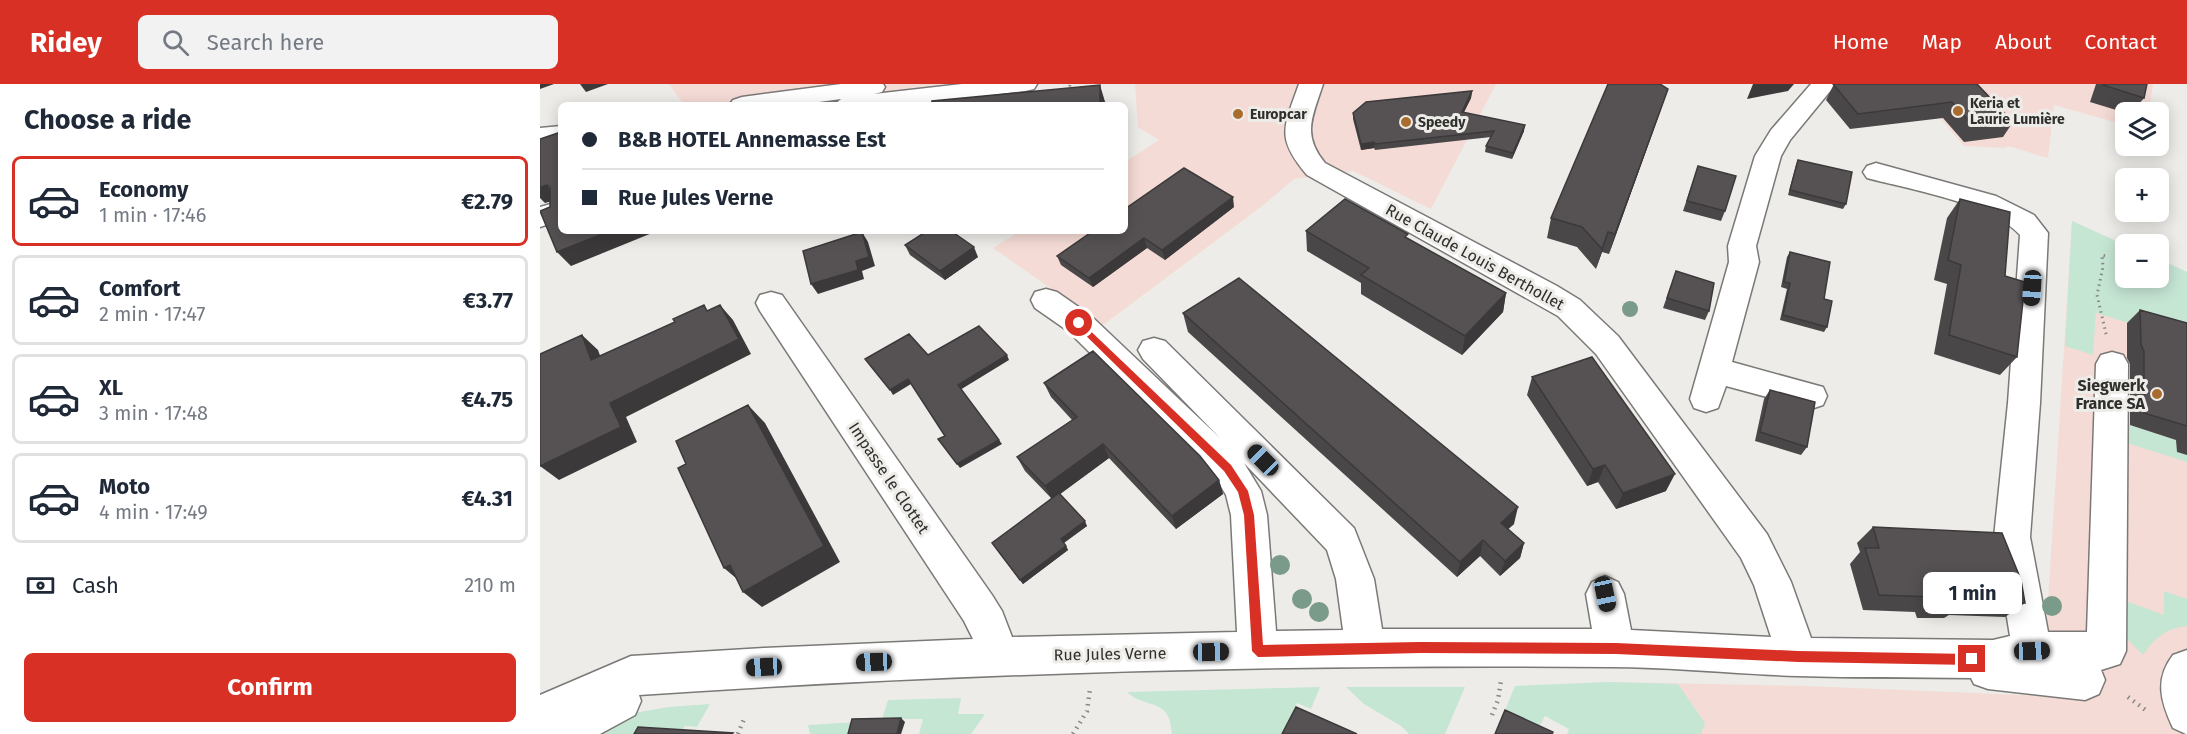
<!DOCTYPE html>
<html lang="en">
<head>
<meta charset="utf-8">
<style>
  :root { --surface:#fff; --page:#f2f2f3; --text:#1f2937; --muted:#747a83; --line:#e0e1e3; --accent:#d93025 }
  body { margin:0; font-family:"Fira Sans",sans-serif; background:var(--page); color:var(--text); height:100vh; display:flex; flex-direction:column; font-size:22px; white-space:nowrap }
  * { box-sizing:border-box; margin:0 }
  p { font-size:20px; color:var(--muted) }
  .icon { flex:none; width:33px; height:33px; fill:none; stroke:currentColor; stroke-width:2; stroke-linecap:round; stroke-linejoin:round }
  .map { position:relative; flex:1; overflow:hidden }
  .drawer { display:flex; flex-direction:column; background:var(--surface); width:540px }
  .drawer>* { flex:none }
  .hud { position:absolute; left:18px; top:18px; width:570px; height:132px; border-radius:9px; box-shadow:0 3px 15px #0003; display:grid; align-content:center; height:132px; padding:0 24px; background:var(--surface) }
  .fabs { position:absolute; left:1575px; top:18px; display:grid; gap:12px }
  .fabs a { display:grid; place-items:center; width:54px; height:54px; border-radius:9px; background:var(--surface); box-shadow:0 3px 15px #0003; font-size:30px }
  .end { position:absolute; width:27px; height:27px; margin:-14px; border:8px solid #d93025; background:#fff; box-shadow:0 0 0 3px #fff }
  .from { border-radius:50% }
  .bubble { position:absolute; height:42px; border-radius:9px; background:var(--surface); box-shadow:0 3px 15px #0003; font-size:20px; font-weight:700; line-height:42px; text-align:center }
  .car { position:absolute; width:18px; height:36px; margin:-18px -9px; border-radius:8px; box-shadow:0 0 4px 2px #0007; background:linear-gradient(#222 24%,#8ab4d8 0 40%,#222 0 76%,#8ab4d8 0 86%,#222 0) }
  .hud b { display:flex; align-items:center; gap:21px; height:57px; font-size:22px }
  .hud b+b { border-top:2px solid var(--line) }
  .hud i { width:15px; height:15px; background:var(--text) }
  ul { padding:0; list-style:none }
  li { display:flex; align-items:center; gap:18px; height:90px; margin:0 12px 9px; padding:0 12px; border:3px solid var(--line); border-radius:9px }
  li div { flex:1 }
  li b { display:block; font-size:22px }
  li em { font-style:normal; font-weight:700 }
  li.selected { border-color:var(--accent) }
  li>.icon { width:54px; height:54px; stroke-width:1.5 }
  h2 { padding:0 24px; font-size:27px; line-height:72px }
  .pay { display:flex; align-items:center; gap:15px; height:66px; padding:0 24px; font-size:22px }
  .pay p { margin-inline-start:auto }
  .cta { display:flex; gap:12px; margin-top:auto; padding:12px 24px }
  .cta a { flex:1; height:69px; border-radius:9px; background:var(--accent); color:#fff; font-size:24px; font-weight:700; line-height:69px; text-align:center }
  header { display:flex; align-items:center; gap:36px; box-sizing:border-box; height:84px; padding:0 30px; background:var(--accent); color:#fff }
  header strong { font-size:28px }
  nav { display:flex; gap:33px; margin-inline-start:auto; font-size:21px }
  .search { width:420px; height:54px; background:var(--page); display:flex; align-items:center; gap:15px; box-sizing:border-box; padding:0 21px; border-radius:9px; color:var(--muted); font-size:22px }
  main { display:flex; flex:1; min-height:0 }
  .map>svg:first-child { display:block }
  .commercial { fill:#f5dbd5 }
  .green { fill:#c6e6d4 }
  .lines { fill:none; stroke-linecap:round; stroke-linejoin:round }
  .minor-casing { stroke:#7b7977; stroke-width:3 }
  .major-casing { stroke:#7b7977; stroke-width:3 }
  .path-far1 { stroke:#898885; stroke-width:3; stroke-dasharray:1.5 4; stroke-linecap:butt }
  .path { stroke:#898885; stroke-width:4.5; stroke-dasharray:1.5 5; stroke-linecap:butt }
  .minor { fill:#fff; fill-rule:evenodd }
  .major { fill:#fff; fill-rule:evenodd }
  .tree { fill:#7a9b8a }
  .wall { fill:#4a4748 }
  .shaded-wall { fill:#3c393b }
  .building { fill:#565254; stroke:#3c393b; stroke-width:1.5 }
  .route { fill:#d93025 }
  .poi-dot { fill:#a86d2e; stroke:#edece8; stroke-width:2 }
  .labels { text-anchor:middle; dominant-baseline:central; stroke-width:6; stroke-linejoin:round; paint-order:stroke }
  .far-poi-label { font-size:14px; font-weight:bold; fill:#2f2f2d; stroke:#edece8; text-anchor:start }
  .street-label { font-size:16px; fill:#2f2f2d; stroke:#edece8 }
  .poi-label { font-size:16px; font-weight:bold; fill:#2f2f2d; stroke:#edece8; text-anchor:end }
</style>
</head>
<body>
<header>
<strong>Ridey</strong>
<div class="search"><svg class="icon" aria-label="search" viewBox="0 0 24 24"><circle cx="10" cy="10" r="6"/><path d="M15 15l6 6"/></svg>Search here</div>
<nav><a>Home</a><a>Map</a><a>About</a><a>Contact</a></nav>
</header>
<main>
<section class="drawer">
<h2>Choose a ride</h2>
<ul>
<li class="selected"><svg class="icon" aria-label="car" viewBox="0 0 24 24"><path d="M5 17H2v-5l4-1 3-4h7l3 4 3 1v5h-3M9 17h6M6 11h13"/><circle cx="7" cy="17" r="2"/><circle cx="17" cy="17" r="2"/></svg><div><b>Economy</b><p>1 min · 17:46</p></div><em>€2.79</em></li>
<li><svg class="icon" aria-label="car" viewBox="0 0 24 24"><path d="M5 17H2v-5l4-1 3-4h7l3 4 3 1v5h-3M9 17h6M6 11h13"/><circle cx="7" cy="17" r="2"/><circle cx="17" cy="17" r="2"/></svg><div><b>Comfort</b><p>2 min · 17:47</p></div><em>€3.77</em></li>
<li><svg class="icon" aria-label="car" viewBox="0 0 24 24"><path d="M5 17H2v-5l4-1 3-4h7l3 4 3 1v5h-3M9 17h6M6 11h13"/><circle cx="7" cy="17" r="2"/><circle cx="17" cy="17" r="2"/></svg><div><b>XL</b><p>3 min · 17:48</p></div><em>€4.75</em></li>
<li><svg class="icon" aria-label="car" viewBox="0 0 24 24"><path d="M5 17H2v-5l4-1 3-4h7l3 4 3 1v5h-3M9 17h6M6 11h13"/><circle cx="7" cy="17" r="2"/><circle cx="17" cy="17" r="2"/></svg><div><b>Moto</b><p>4 min · 17:49</p></div><em>€4.31</em></li>
</ul>
<div class="pay"><svg class="icon" aria-label="cash" viewBox="0 0 24 24"><path d="M3 7h18v10H3z"/><circle cx="12" cy="12" r="2"/></svg>Cash<p>210 m</p></div>
<div class="cta"><a>Confirm</a></div>
</section>
<div class="map">
<svg width="1647" height="650" viewBox="0 0 1647 650">
  <rect width="100%" height="100%" fill="#edece8"/>
  <path class="commercial" d="M129,0H403L231,21H144Z
    M595,0H956L891,125L813,87L754,95L722,122L563,241L453,164L480,147H585V78L619,56L598,43Z
    M1371,0H1613L1609,28H1586L1585,41L1514,21L1508,74L1468,62L1465,64L1424,62Z
    M1532,137L1585,161L1586,194H1618L1619,175L1647,188V650H1046L1068,598L1267,602L1507,612L1506,550Z"/>
  <path class="green" d="M1532,137L1585,161L1586,194H1618L1619,175L1647,188V246L1644,256L1556,229L1553,271L1525,262Z
    M1587,340L1647,359V378L1587,359Z
    M1624,507L1647,515V542C1627,544 1614,554 1603,571L1586,554V517L1624,531Z
    M1068,598L1138,600L1165,639L1161,650H1027L1029,645L1005,632L998,645L964,629L975,602Z
    M780,603L771,625L757,619L742,650H632C630,612 606,626 587,608Z
    M806,603H925L905,650H869L861,642L824,620Z
    M421,614L418,630H445L431,650H379L383,635H342L348,616Z
    M170,620L157,643L145,642L141,650H47L83,631L128,623Z
    M317,638L313,650H270L268,641Z"/>
  <g class="lines">
    <defs>
      <path id="minor" d="M759,0H783C773,32 761,50 785,79L1017,202L1040,216L1078,252L1227,450L1251,498L1271,554L1453,556L1470,552L1454,453L1468,319L1480,151C1452,119 1368,105 1327,94L1323,88L1327,82L1336,79L1456,112L1494,131L1508,149L1500,319L1490,453L1508,548H1547L1556,280L1561,271L1572,268L1583,271L1588,280L1586,567L1580,580L1561,586L1565,596L1559,610L1545,616L1448,605L1434,600L1431,594C1373,593 1315,594 1257,592C1195,590 1132,583 1070,583C746,580 422,589 99,611L101,617L95,631L60,650H0V611L91,572L224,564L433,555L424,537L220,227L216,219L220,211L231,208L242,211L452,511L462,527L472,553L697,548L691,431L686,411L676,394L528,247L495,224L491,216L495,208L506,205L517,208L550,231L680,354L603,275L598,266L603,257L614,254L625,257L814,444L834,495L842,545H1052L1046,510L1052,498L1065,492L1078,498L1084,510L1091,546L1231,553L1214,501L1201,474L1056,270L1018,232L767,91C735,53 744,43 759,0ZM704,379L787,466L796,495L803,546L736,547L727,431L721,407Z
        M1271,0H1296L1250,56L1241,72L1216,162L1219,178L1192,278L1283,303L1287,312L1283,321L1271,325L1186,302L1178,324L1166,328L1154,324L1150,315L1189,178L1188,162L1215,72L1231,46Z
        M21,117V136L0,143V123Z
        M1647,566V650H1646L1633,644C1621,618 1614,596 1633,571Z"/>
      <path id="major" d="M301,0H343L345,3L342,8L334,10L422,0H497L494,5L485,7L371,21H294L301,15L257,21H189L193,16L202,13Z
        M21,42V58L0,60V44Z"/>
    </defs>
    <use href="#minor" class="minor-casing"/>
    <use href="#major" class="major-casing"/>
    <path class="path-far1" d="M529,8L530,0
      M1565,172L1562,171L1563,183L1557,211L1567,254"/>
    <path class="path" d="M1588,613L1607,627
      M952,631L958,616L961,597
      M198,650L204,635
      M533,650L547,627L550,605"/>
    <use href="#minor" class="minor"/>
    <use href="#major" class="major"/>
  </g>
  <g class="tree">
    <circle cx="1090" cy="225" r="8"/>
    <circle cx="740" cy="481" r="10"/>
    <circle cx="762" cy="515" r="10"/>
    <circle cx="1512" cy="522" r="10"/>
    <circle cx="779" cy="528" r="10"/>
  </g>
  <path class="wall" d="M1294,0H1437L1473,38L1463,53L1424,58L1403,34L1310,45L1286,16Z
    M1556,0H1607L1604,14L1592,28L1586,29L1550,18Z
    M932,7L931,14L924,28L984,47L972,75L945,68L946,62L951,53L835,66L834,64L821,66L813,35V29Z
    M1121,25L1069,170L1062,168L1056,185L1037,163L1007,154L1011,134Z
    M1258,76L1306,120L1303,125L1248,111L1256,81Z
    M1158,82L1185,127L1181,137L1143,127Z
    M1420,115L1465,192L1477,273L1460,291L1394,270L1407,200L1394,196L1407,134Z
    M694,123L625,176L607,164L553,203L521,181L517,172Z
    M766,147L867,154L966,209L963,228L922,271L821,210V199L767,167Z
    M365,161L438,173L405,196L370,171Z
    M1250,168L1284,215L1287,243L1284,248L1240,236L1247,205L1241,203L1247,173Z
    M1136,187L1169,227L1165,236L1123,224Z
    M1600,226L1647,239V371L1637,368L1636,356L1590,341V280L1587,274V239Z
    M643,229L974,440L968,445L984,459L980,474L960,492L940,472L917,493L648,248Z
    M992,293L1126,407L1076,425L1058,398L1047,402L987,311Z
    M504,299L679,396L683,410L636,445L569,374L520,410L547,442L524,459L528,466L483,500L452,459L512,415L485,387L477,373L532,336L511,313Z
    M1230,306L1267,363L1261,371L1215,357L1224,315Z
    M1333,443L1485,519L1465,533L1409,531L1404,534H1377L1375,528L1323,526L1310,480L1320,468L1317,459Z"/>
  <path class="shaded-wall" d="M0,0H14L0,5Z
    M40,0H68L46,8Z
    M1213,0H1254L1248,7L1207,15Z
    M560,1L566,21H560Z
    M1128,5L1121,25L1069,170L1075,150Z
    M932,7L931,14L921,34L922,28Z
    M985,41L984,47L972,75L973,69Z
    M834,58V64L821,66V60Z
    M7,101L20,115L5,119L0,114V103Z
    M693,113L694,123L625,176L622,166Z
    M70,147H117L31,182L17,168Z
    M322,148L328,158L335,182L322,187L324,195L278,210L271,200L316,177Z
    M1068,148L1062,168L1056,185L1062,165Z
    M604,154L607,164L553,203L549,194Z
    M434,163L438,173L405,196L400,187Z
    M966,209L963,228L922,271L925,252Z
    M180,221L193,236L211,270L86,333L97,358L19,396L0,382Z
    M42,251L58,266L67,290L51,276Z
    M467,271L469,276L420,306L418,301Z
    M368,295L371,300L353,311L350,306Z
    M208,321L225,339L300,478L222,523L203,508Z
    M459,356L462,360L420,384L417,380Z
    M563,360L569,374L512,416L505,402Z
    M1065,381L1058,398L1047,402L1053,385Z
    M1135,390L1126,407L1076,425L1083,409Z
    M679,396L683,410L636,445L632,432Z
    M978,423L974,440L957,455L961,439Z
    M545,437L547,442L523,459L521,455Z
    M943,456L940,472L917,493L920,478Z
    M984,459L980,474L960,492L965,477Z
    M526,462L528,466L483,500L480,496Z
    M190,481L203,500L184,484Z
    M361,634L365,638L361,650H357Z"/>
  <path class="building" d="M1068,0H1120L1128,5L1075,150L1068,148L1062,165L1042,143L1011,134Z
    M1293,0H1437L1473,38L1434,43L1412,18L1318,30Z
    M1563,0H1607L1604,14L1563,1Z
    M560,1V21H391L392,17Z
    M932,7L922,28L985,41L973,69L946,62L954,47L835,60L834,58L821,60L813,29L826,18Z
    M18,49L21,56V147H70L17,168L0,127L10,123V103L7,101L0,103V55Z
    M1258,76L1312,88L1306,120L1250,106Z
    M1158,82L1196,92L1185,127L1147,117Z
    M644,84L693,113L622,166L604,154L549,194L517,172L553,147H585V125Z
    M805,115L868,150L865,153L966,209L925,252L821,191L829,184L766,147Z
    M1420,115L1470,128L1465,192L1485,198L1477,273L1409,251L1421,181L1408,176Z
    M387,147H411L434,163L400,187L365,161Z
    M322,148L329,173L316,177L318,186L271,200L263,167Z
    M1250,168L1290,178L1284,215L1292,217L1287,243L1243,231L1250,199L1244,198Z
    M1136,187L1174,199L1169,227L1127,214Z
    M699,194L978,423L961,439L984,459L965,477L943,456L920,478L643,229Z
    M164,221L167,227L180,221L199,255L70,319L81,343L0,382V270L42,251L51,276L135,238L133,235Z
    M1600,226L1647,239V342L1604,329V267L1601,261Z
    M439,242L467,271L418,301L459,356L417,380L398,355L405,352L368,295L350,306L325,275L369,250L388,271Z
    M553,267L660,372L679,396L632,432L563,360L505,402L477,373L537,333L504,299Z
    M1052,273L1135,390L1083,409L1065,381L1053,385L992,293Z
    M1230,306L1275,318L1267,363L1220,348Z
    M208,321L284,462L203,508L190,481L184,484L138,384L146,380L136,357Z
    M519,409L545,437L521,455L526,462L480,496L452,459Z
    M1333,443L1462,449L1481,496L1485,519L1422,515L1423,520L1395,519L1392,513L1339,511L1325,464H1339Z
    M756,623L817,650H742Z
    M965,626L1013,648L1012,650H955Z
    M361,634L357,650H308L312,635Z
    M98,643L193,649L192,650H94Z"/>
  <path class="route" d="M539,236L691,381L708,407L714,431L723,561L880,558L1076,559L1258,567L1432,570L1438,575L1432,581L1258,578L1076,570L880,569L718,573L712,567L704,431L698,408L684,387L535,241V237Z"/>
  <g class="poi-dot">
    <circle cx="1418" cy="27" r="6"/>
    <circle cx="698" cy="30" r="6"/>
    <circle cx="866" cy="38" r="6"/>
    <circle cx="1617" cy="310" r="6"/>
  </g>
  <g class="labels">
    <g class="far-poi-label">
      <text x="1430" y="19">Keria et<tspan x="1430" dy="16">Laurie Lumière</tspan></text>
      <text x="710" y="30">Europcar</text>
      <text x="878" y="38">Speedy</text>
    </g>
    <g class="street-label">
      <text transform="translate(935 173) rotate(29)">Rue Claude Louis Berthollet</text>
      <text transform="translate(349 394) rotate(56)">Impasse le Clottet</text>
      <text transform="translate(570 570) rotate(-1)">Rue Jules Verne</text>
    </g>
    <g class="poi-label">
      <text x="1605" y="301">Siegwerk<tspan x="1605" dy="18">France SA</tspan></text>
    </g>
  </g>
</svg>
<div class="fabs">
<a><svg class="icon" aria-label="layers" viewBox="0 0 24 24"><path d="M12 4l9 5-9 5-9-5zM3 14l9 5 9-5"/></svg></a>
<a>+</a>
<a>−</a>
</div>
<i class="end from" style="left:539px;top:239px"></i>
<i class="end" style="left:1432px;top:575px"></i>
<div class="bubble" style="left:1383px;top:488px;width:99px">1 min</div>
<i class="car" style="left:1492px;top:204px;rotate:184deg"></i>
<i class="car" style="left:723px;top:376px;rotate:315deg"></i>
<i class="car" style="left:1065px;top:510px;rotate:168deg"></i>
<i class="car" style="left:1492px;top:567px;rotate:88deg"></i>
<i class="car" style="left:671px;top:568px;rotate:89deg"></i>
<i class="car" style="left:334px;top:578px;rotate:268deg"></i>
<i class="car" style="left:224px;top:583px;rotate:267deg"></i>
<div class="hud">
<b><i class="from"></i>B&amp;B HOTEL Annemasse Est</b>
<b><i></i>Rue Jules Verne</b>
</div>
</div>
</main>
</body>
</html>
